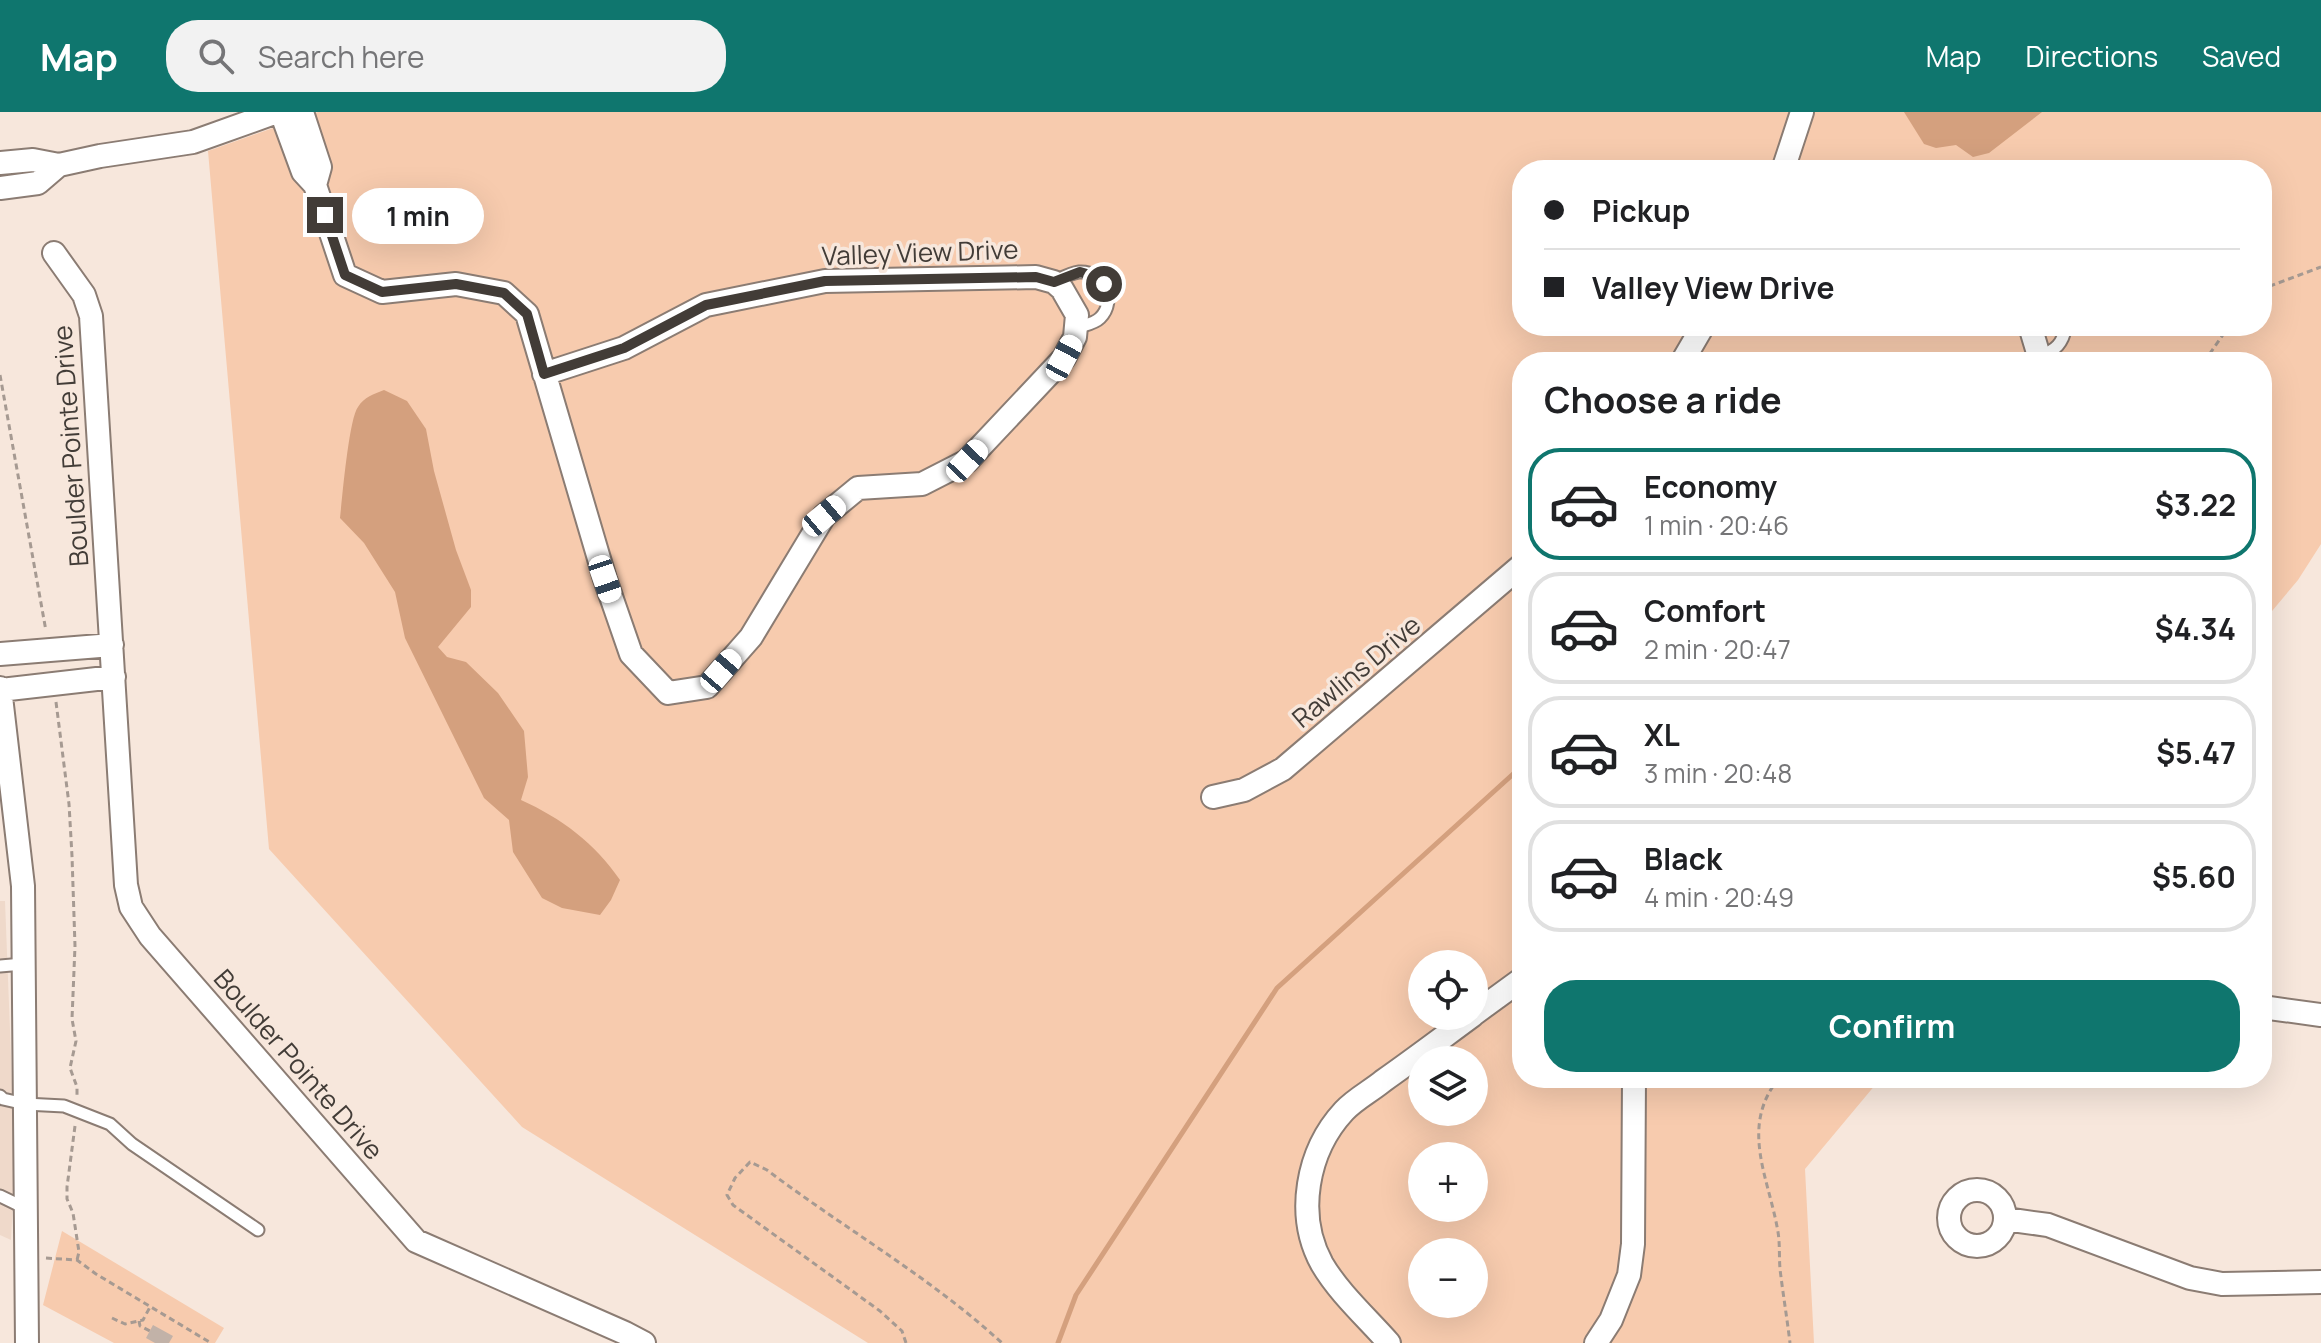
<!DOCTYPE html>
<html lang="en">
<head>
<meta charset="utf-8">
<style>
  :root { --surface:#fff; --page:#f2f2f2; --text:#202124; --muted:#757577; --line:#e0e0e0; --accent:#0f766e }
  body { margin:0; font-family:Manrope,sans-serif; background:var(--page); color:var(--text); height:100vh; display:flex; flex-direction:column; font-size:30px; white-space:nowrap }
  * { box-sizing:border-box; margin:0 }
  p { font-size:26px; color:var(--muted) }
  .icon { flex:none; width:44px; height:44px; fill:none; stroke:currentColor; stroke-width:2; stroke-linecap:round; stroke-linejoin:round }
  .map { position:relative; flex:1; overflow:hidden }
  .panel { position:absolute; left:1512px; top:240px; width:760px; height:736px; display:flex; flex-direction:column; background:var(--surface); border-radius:32px; box-shadow:0 8px 32px #0002 }
  .panel>* { flex:none }
  .banner { position:absolute; left:1512px; top:48px; width:760px; height:176px; border-radius:32px; box-shadow:0 8px 32px #0002; display:grid; align-content:center; height:176px; padding:0 32px; background:var(--surface) }
  .fabs { position:absolute; left:1408px; top:838px; display:grid; gap:16px }
  .fabs a { display:grid; place-items:center; width:80px; height:80px; border-radius:50%; background:var(--surface); box-shadow:0 8px 32px #0002; font-size:40px }
  .end { position:absolute; width:36px; height:36px; margin:-18px; border:10px solid #423c37; background:#fff; box-shadow:0 0 0 4px #fff }
  .from { border-radius:50% }
  .bubble { position:absolute; height:56px; border-radius:28px; background:var(--surface); box-shadow:0 8px 32px #0002; font-size:26px; font-weight:700; line-height:56px; text-align:center }
  .car { position:absolute; width:24px; height:48px; margin:-24px -12px; border-radius:10px; box-shadow:0 0 6px 2px #0007; background:linear-gradient(#fff 24%,#345 0 40%,#fff 0 76%,#345 0 86%,#fff 0) }
  .banner b { display:flex; align-items:center; gap:28px; height:76px; font-size:30px }
  .banner b+b { border-top:2px solid var(--line) }
  .banner i { width:20px; height:20px; background:var(--text) }
  ul { padding:0; list-style:none }
  li { display:flex; align-items:center; gap:24px; height:112px; margin:0 16px 12px; padding:0 16px; border:4px solid var(--line); border-radius:32px }
  li div { flex:1 }
  li b { display:block; font-size:30px }
  li em { font-style:normal; font-weight:700 }
  li.current { border-color:var(--accent) }
  li>.icon { width:72px; height:72px; stroke-width:1.5 }
  h2 { padding:0 32px; font-size:36px; line-height:96px }
  .primary-button { display:flex; gap:16px; margin-top:auto; padding:16px 32px }
  .primary-button a { flex:1; height:92px; border-radius:32px; background:var(--accent); color:#fff; font-size:32px; font-weight:700; line-height:92px; text-align:center }
  header { display:flex; align-items:center; gap:48px; box-sizing:border-box; height:112px; padding:0 40px; background:var(--accent); color:#fff }
  header strong { font-size:38px }
  nav { display:flex; gap:44px; margin-inline-start:auto; font-size:28px }
  .search { width:560px; height:72px; background:var(--page); display:flex; align-items:center; gap:20px; box-sizing:border-box; padding:0 28px; border-radius:32px; color:var(--muted); font-size:30px }
  .map>svg:first-child { display:block }
  .built { fill:#efd9ca }
  .green { fill:#f7cbae; fill-rule:evenodd }
  .water { fill:#d4a07e }
  .lines { fill:none; stroke-linecap:round; stroke-linejoin:round }
  .stream { stroke:#d4a07e; stroke-width:5 }
  .building { fill:#c2b2a8 }
  .lane-casing { stroke:#8b7c73; stroke-width:15 }
  .street-casing { stroke:#8b7c73; stroke-width:26 }
  .path { stroke:#a69a92; stroke-width:3; stroke-dasharray:6 4; stroke-linecap:butt }
  .lane { stroke:#fff; stroke-width:11 }
  .street { stroke:#fff; stroke-width:22 }
  .route { stroke:#423c37; stroke-width:10 }
  .labels { text-anchor:middle; dominant-baseline:central; stroke-width:7; stroke-linejoin:round; paint-order:stroke }
  .street-label { font-size:26px; fill:#423c37; stroke:#f7e7dc }
</style>
</head>
<body>
<header>
<strong>Map</strong>
<div class="search"><svg class="icon" aria-label="search" viewBox="0 0 24 24"><circle cx="10" cy="10" r="6"/><path d="M15 15l6 6"/></svg>Search here</div>
<nav><a>Map</a><a>Directions</a><a>Saved</a></nav>
</header>
<div class="map">
<svg width="2321" height="1231" viewBox="0 0 2321 1231">
  <rect width="100%" height="100%" fill="#f7e7dc"/>
  <path class="built" d="M0,789H5L15,1048L11,1128L0,1123Z"/>
  <path class="green" d="M318,0H2321V432L2298,468L2262,511V250H1522V966H1881L1805,1057L1814,1231H868L522,1015L269,737L208,39ZM1522,58H2262V214H1522ZM1422,852H1474V904H1422ZM1422,948H1474V1000H1422ZM1422,1044H1474V1096H1422ZM1422,1140H1474V1192H1422Z
    M62,1119L224,1216L215,1231H114L43,1193Z"/>
  <path class="water" d="M1904,0H2042L1989,41L1973,45L1956,33L1936,36L1924,32Z
    M384,278L407,289L426,317L434,359L456,438L471,478V495L438,535L447,545L466,550L498,581L524,619L528,665L521,688C561,706 595,731 620,768L611,788L600,803L562,796L542,786L513,740L509,708L484,686L405,526L395,480L364,431L340,406C342,388 349,306 358,295C364,285 374,282 384,278Z"/>
  <g class="lines">
    <path class="stream" d="M1058,1231L1076,1183L1277,876L1522,654"/>
  </g>
  <path class="building" d="M153,1213L173,1224L169,1231H155L146,1226Z"/>
  <g class="lines">
    <defs>
      <path id="lane" d="M1054,170C1062,166 1070,161 1079,160C1103,158 1118,188 1100,206C1094,212 1084,213 1076,216
        M2039,244C2056,239 2063,231 2066,214
        M0,854L23,852
        M0,984L3,987L25,992L64,994L110,1012L132,1032L258,1118
        M0,1084L27,1097"/>
      <path id="street" d="M281,0L303,60L315,73L345,163L382,180L456,172L504,181L527,202L605,467L631,542L668,581L707,575L751,525L824,404L858,376L922,372L967,349L1064,246L1075,225L1077,203L1062,177L1054,170L1036,165L825,169L706,193L624,236L544,262
        M302,0L320,55L315,73
        M0,51L33,48L59,53L100,44L193,30L277,0
        M1783,58L1802,0
        M0,76L38,71L59,53
        M54,141L84,183L91,204L126,773L131,795L150,824L416,1129L625,1221L644,1231
        M2030,214L2039,244L2038,250
        M1682,250L1703,214
        M0,542L112,533
        M0,576L23,774L27,1231
        M0,578L114,565
        M1213,685L1244,678L1283,657L1522,453
        M2262,895L2321,903
        M1474,902L1522,867
        M1949 1106a28 28 0 1 1 56 0a28 28 0 1 1-56 0Z
        M2005,1107L2048,1113L2190,1166L2222,1172L2321,1170
        M1389,1231C1367,1206 1339,1181 1322,1152C1295,1103 1307,1039 1344,999C1355,987 1371,979 1383,969C1413,948 1442,926 1472,904
        M1596,1231L1611,1208L1629,1163L1633,1132L1634,966"/>
    </defs>
    <use href="#lane" class="lane-casing"/>
    <use href="#street" class="street-casing"/>
    <path class="path" d="M2262,181L2270,174L2321,155
      M2204,250L2229,214
      M0,263L46,519
      M56,590L69,692L72,744L75,834L72,907L76,929L70,956L77,975V983
      M1779,966C1739,1015 1769,1066 1778,1120C1780,1132 1779,1145 1780,1157C1783,1182 1787,1206 1790,1231
      M75,1014L67,1075V1087L73,1101L79,1140L77,1148
      M46,1146L77,1148L96,1162L211,1231
      M112,1206L125,1212L143,1208L150,1195
      M139,1209L140,1214L150,1219
      M906,1231L902,1219L880,1199L733,1093L727,1083L735,1066L750,1050L767,1058C845,1117 930,1165 1002,1231"/>
    <use href="#lane" class="lane"/>
    <use href="#street" class="street"/>
  </g>
  <g class="lines">
    <path class="route" d="M325,103L345,163L382,180L456,172L504,181L527,202L544,262L624,236L706,193L825,169L1036,165L1054,170L1080,160L1097,165L1104,172"/>
  </g>
  <g class="labels">
    <g class="street-label">
      <text transform="translate(920 140) rotate(-2)">Valley View Drive</text>
      <text transform="translate(70 334) rotate(-94)">Boulder Pointe Drive</text>
      <text transform="translate(1356 559) rotate(-40)">Rawlins Drive</text>
      <text transform="translate(299 952) rotate(49)">Boulder Pointe Drive</text>
    </g>
  </g>
</svg>
<div class="fabs">
<a><svg class="icon" aria-label="locate" viewBox="0 0 24 24"><circle cx="12" cy="12" r="6"/><path d="M12 2v4M12 18v4M2 12h4M18 12h4"/></svg></a>
<a><svg class="icon" aria-label="layers" viewBox="0 0 24 24"><path d="M12 4l9 5-9 5-9-5zM3 14l9 5 9-5"/></svg></a>
<a>+</a>
<a>−</a>
</div>
<i class="end from" style="left:1104px;top:172px"></i>
<i class="end" style="left:325px;top:103px"></i>
<div class="bubble" style="left:352px;top:76px;width:132px">1 min</div>
<i class="car" style="left:1064px;top:246px;rotate:28deg"></i>
<i class="car" style="left:967px;top:349px;rotate:43deg"></i>
<i class="car" style="left:824px;top:404px;rotate:50deg"></i>
<i class="car" style="left:605px;top:467px;rotate:161deg"></i>
<i class="car" style="left:721px;top:559px;rotate:41deg"></i>
<div class="banner">
<b><i class="from"></i>Pickup</b>
<b><i></i>Valley View Drive</b>
</div>
<section class="panel">
<h2>Choose a ride</h2>
<ul>
<li class="current"><svg class="icon" aria-label="car" viewBox="0 0 24 24"><path d="M5 17H2v-5l4-1 3-4h7l3 4 3 1v5h-3M9 17h6M6 11h13"/><circle cx="7" cy="17" r="2"/><circle cx="17" cy="17" r="2"/></svg><div><b>Economy</b><p>1 min · 20:46</p></div><em>$3.22</em></li>
<li><svg class="icon" aria-label="car" viewBox="0 0 24 24"><path d="M5 17H2v-5l4-1 3-4h7l3 4 3 1v5h-3M9 17h6M6 11h13"/><circle cx="7" cy="17" r="2"/><circle cx="17" cy="17" r="2"/></svg><div><b>Comfort</b><p>2 min · 20:47</p></div><em>$4.34</em></li>
<li><svg class="icon" aria-label="car" viewBox="0 0 24 24"><path d="M5 17H2v-5l4-1 3-4h7l3 4 3 1v5h-3M9 17h6M6 11h13"/><circle cx="7" cy="17" r="2"/><circle cx="17" cy="17" r="2"/></svg><div><b>XL</b><p>3 min · 20:48</p></div><em>$5.47</em></li>
<li><svg class="icon" aria-label="car" viewBox="0 0 24 24"><path d="M5 17H2v-5l4-1 3-4h7l3 4 3 1v5h-3M9 17h6M6 11h13"/><circle cx="7" cy="17" r="2"/><circle cx="17" cy="17" r="2"/></svg><div><b>Black</b><p>4 min · 20:49</p></div><em>$5.60</em></li>
</ul>
<div class="primary-button"><a>Confirm</a></div>
</section>
</div>
</body>
</html>
